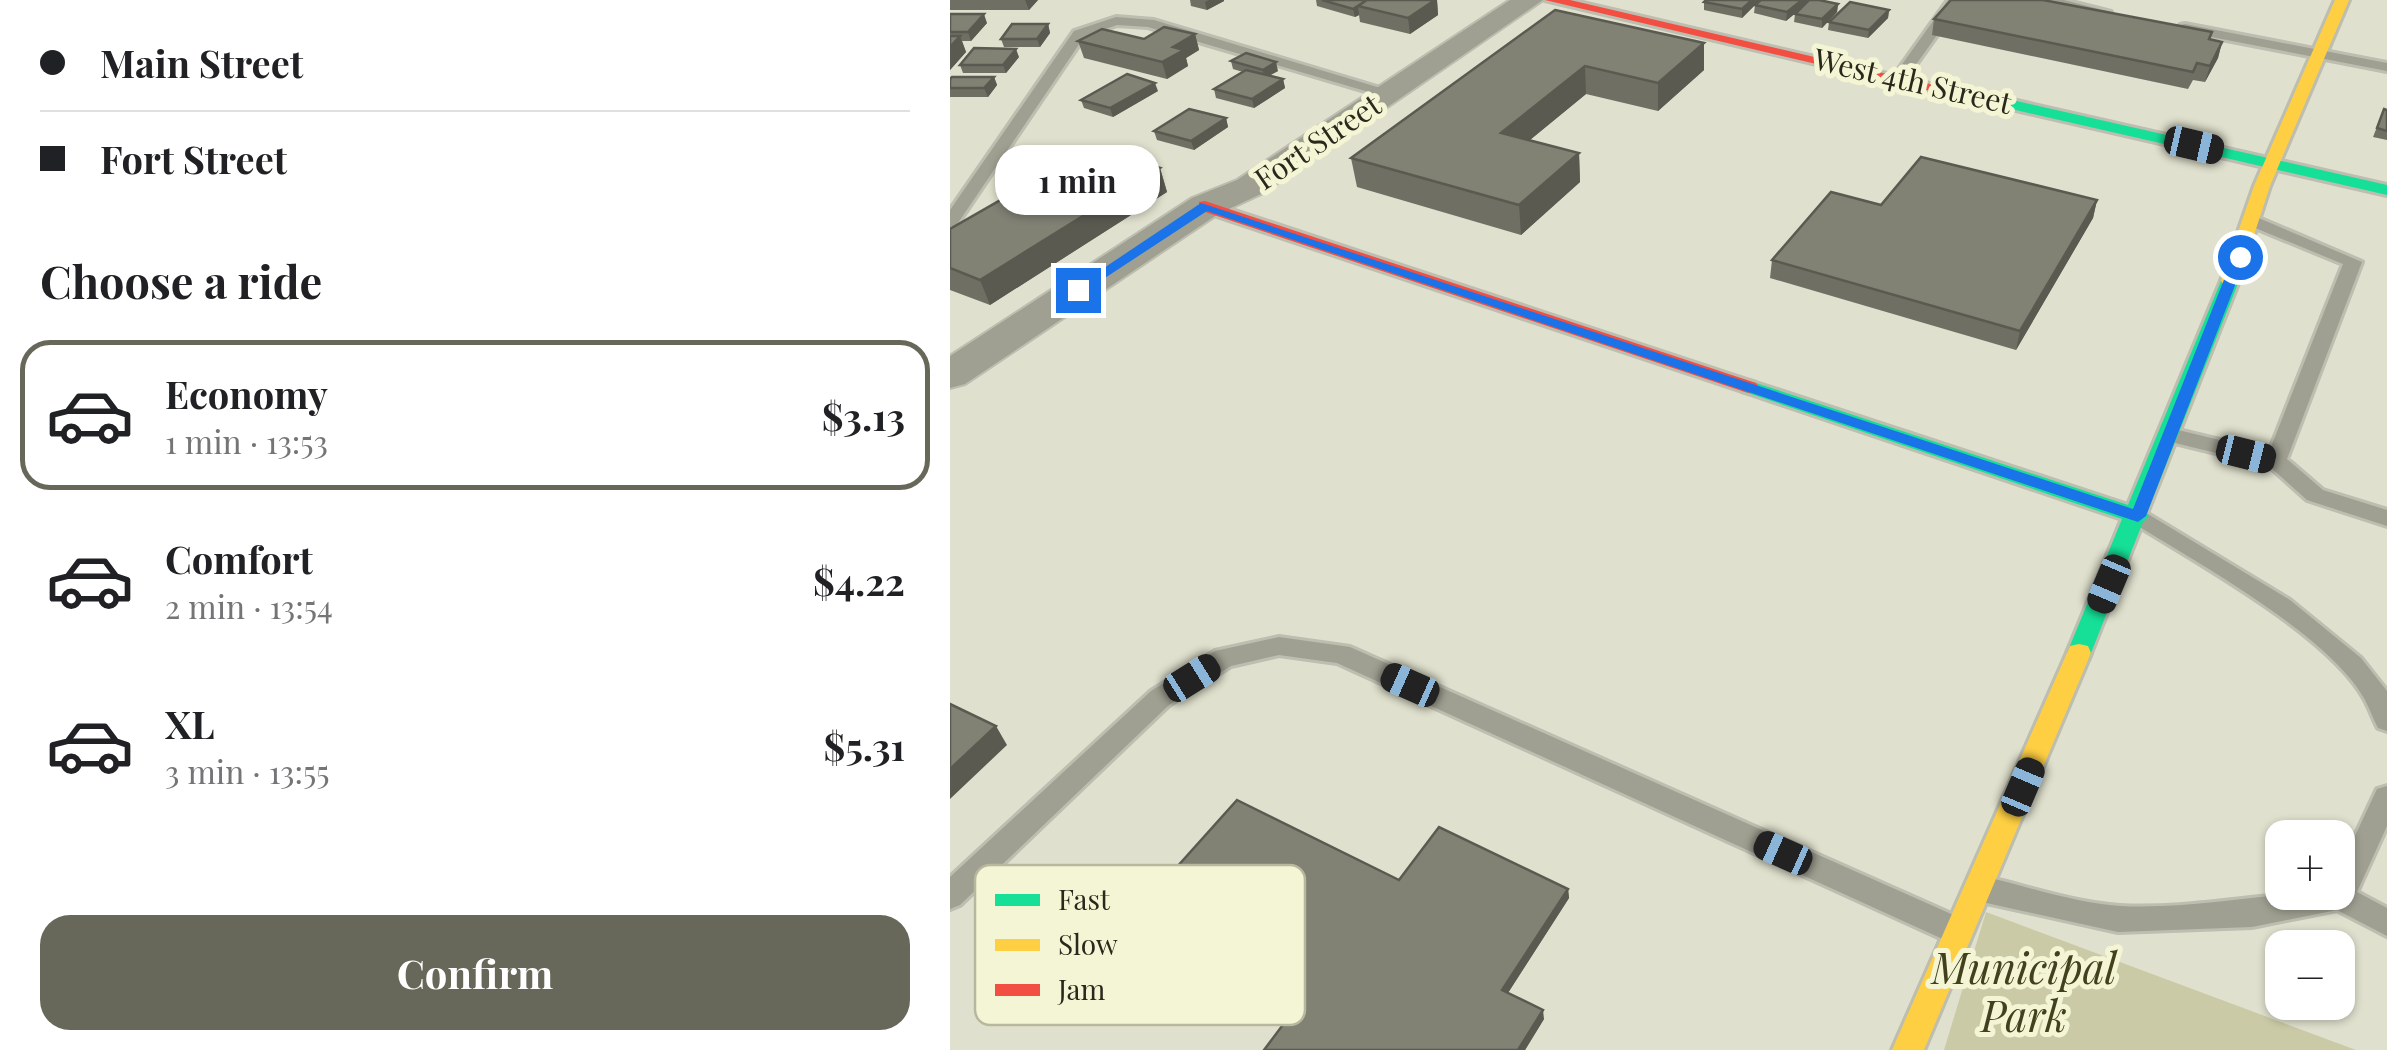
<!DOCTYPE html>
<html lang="en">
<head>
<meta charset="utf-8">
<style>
  :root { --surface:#fff; --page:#f2f2f2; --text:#202124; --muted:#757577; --line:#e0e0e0; --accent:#68685a }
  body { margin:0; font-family:"Playfair Display",serif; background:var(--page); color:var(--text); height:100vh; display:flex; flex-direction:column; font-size:38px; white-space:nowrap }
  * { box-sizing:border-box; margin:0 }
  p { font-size:32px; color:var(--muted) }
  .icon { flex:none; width:55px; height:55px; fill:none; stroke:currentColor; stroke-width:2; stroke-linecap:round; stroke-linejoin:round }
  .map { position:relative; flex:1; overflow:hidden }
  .panel { display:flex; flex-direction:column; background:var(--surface); width:950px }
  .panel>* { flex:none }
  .banner { display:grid; align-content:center; height:220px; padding:0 40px; background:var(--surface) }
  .controls { position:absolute; left:1315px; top:820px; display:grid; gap:20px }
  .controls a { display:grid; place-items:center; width:90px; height:90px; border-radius:20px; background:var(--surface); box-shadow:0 2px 8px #0004; font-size:50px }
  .end { position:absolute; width:45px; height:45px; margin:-22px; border:12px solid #1a73e8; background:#fff; box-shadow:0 0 0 5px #fff }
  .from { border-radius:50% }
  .bubble { position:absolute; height:70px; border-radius:30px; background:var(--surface); box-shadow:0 2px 8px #0004; font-size:32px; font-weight:700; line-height:70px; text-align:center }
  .car { position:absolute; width:30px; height:60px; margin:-30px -15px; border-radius:12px; box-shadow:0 0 8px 2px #0007; background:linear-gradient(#222 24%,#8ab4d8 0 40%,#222 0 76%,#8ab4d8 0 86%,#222 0) }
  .banner b { display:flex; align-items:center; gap:35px; height:95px; font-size:38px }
  .banner b+b { border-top:2px solid var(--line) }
  .banner i { width:25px; height:25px; background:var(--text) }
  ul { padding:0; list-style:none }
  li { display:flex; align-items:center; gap:30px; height:150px; margin:0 20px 15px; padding:0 20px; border:5px solid transparent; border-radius:30px }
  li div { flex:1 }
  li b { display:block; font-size:38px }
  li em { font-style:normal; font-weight:700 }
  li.active { border-color:var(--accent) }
  li>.icon { width:90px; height:90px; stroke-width:1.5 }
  h2 { padding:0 40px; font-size:45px; line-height:120px }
  .cta { display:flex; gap:20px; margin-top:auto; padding:20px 40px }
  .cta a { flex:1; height:115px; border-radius:30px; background:var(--accent); color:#fff; font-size:40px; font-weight:700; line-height:115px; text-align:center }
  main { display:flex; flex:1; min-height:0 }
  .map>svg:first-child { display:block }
  .green { fill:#cacaa6 }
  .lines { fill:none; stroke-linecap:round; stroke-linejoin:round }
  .lane-casing { stroke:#bdbdb0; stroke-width:6 }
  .street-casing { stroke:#bdbdb0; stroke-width:4 }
  .fast-casing { stroke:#bdbdb0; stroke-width:6 }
  .slow-casing { stroke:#bdbdb0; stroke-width:6 }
  .jam-casing { stroke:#bdbdb0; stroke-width:6 }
  .lane { fill:#a0a092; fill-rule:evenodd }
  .street { fill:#a0a092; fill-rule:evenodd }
  .fast { fill:#16e098; fill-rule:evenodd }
  .slow { fill:#ffcf43; fill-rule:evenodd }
  .jam { fill:#f24e42; fill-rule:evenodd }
  .wall { fill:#6f6f64 }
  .shaded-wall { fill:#5a5a51 }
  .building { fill:#818174; stroke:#5a5a51; stroke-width:2.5 }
  .route { fill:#1a73e8 }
  .labels { text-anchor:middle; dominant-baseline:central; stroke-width:10; stroke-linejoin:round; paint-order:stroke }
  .far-street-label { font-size:30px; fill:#28281c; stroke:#f4f5d4 }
  .near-park-label { font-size:42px; font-style:italic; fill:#42411d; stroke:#f4f5d4 }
  .key { fill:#f4f5d4; stroke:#b7b89d; stroke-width:2.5 }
  .key-label { font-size:28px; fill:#28281c }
</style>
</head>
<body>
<main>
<section class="panel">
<div class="banner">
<b><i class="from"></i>Main Street</b>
<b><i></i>Fort Street</b>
</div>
<h2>Choose a ride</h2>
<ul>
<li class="active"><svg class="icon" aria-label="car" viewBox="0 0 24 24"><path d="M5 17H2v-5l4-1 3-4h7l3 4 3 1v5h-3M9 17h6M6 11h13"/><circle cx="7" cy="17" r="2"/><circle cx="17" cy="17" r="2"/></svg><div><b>Economy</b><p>1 min · 13:53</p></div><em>$3.13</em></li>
<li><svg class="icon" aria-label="car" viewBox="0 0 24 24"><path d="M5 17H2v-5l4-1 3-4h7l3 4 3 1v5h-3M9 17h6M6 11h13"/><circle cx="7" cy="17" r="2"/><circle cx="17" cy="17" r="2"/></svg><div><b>Comfort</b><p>2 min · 13:54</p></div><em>$4.22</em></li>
<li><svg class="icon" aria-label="car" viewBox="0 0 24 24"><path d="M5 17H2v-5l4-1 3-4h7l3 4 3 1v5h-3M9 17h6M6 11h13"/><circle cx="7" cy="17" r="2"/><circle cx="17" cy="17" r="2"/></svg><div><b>XL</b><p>3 min · 13:55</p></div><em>$5.31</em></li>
</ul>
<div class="cta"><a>Confirm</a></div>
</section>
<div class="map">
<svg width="1437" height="1050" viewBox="0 0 1437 1050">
  <rect width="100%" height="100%" fill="#e0e0ce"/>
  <path class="green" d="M1036,912L1406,1050H994Z"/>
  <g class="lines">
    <defs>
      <path id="lane" d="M998,0H1012L955,80H945L943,77Z
        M1087,0H1114L1161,12L1154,16Z
        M166,17L204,20L447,93L439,98L198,27L167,25L134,37L6,226L0,227V210L124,31Z
        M1235,24L1437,63V71L1230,31V25Z
        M1304,216L1412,262L1337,459L1373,490L1437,510V526L1357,500L1319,466L1213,440L1210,435L1220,428L1319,452L1393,264L1298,225L1295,221Z
        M1188,508L1340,600L1411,658L1437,691V731L1428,728C1423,719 1420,709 1415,700C1380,635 1244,561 1180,521L1177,516Z
        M329,637L400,647L1017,921L1022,931L1017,941L1007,944L997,941L387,663L329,655L281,666L219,705L10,905L0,909V877L201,691L265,651Z
        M1437,786V826L1407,892L1437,908V936L1387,910L1302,927L1168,932L1032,902L1022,898L1018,889L1022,880L1032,876C1076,886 1124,903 1170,906C1243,910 1315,892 1388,892V872L1427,789Z"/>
      <path id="street" d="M560,0H593L311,194L268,214L15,384L0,388V356L242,198L287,180Z"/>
      <path id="fast" d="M1049,97L1437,185V195L1044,105V99Z
        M1280,276L1289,281L1197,513L1199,516L1193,522L1141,653L1138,660H1120L1117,653L1172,519L792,391L789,387L799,381L806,383L1178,505L1271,281Z"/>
      <path id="slow" d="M1385,0H1399L1320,186L1289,281L1286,285H1274L1271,281L1304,186Z
        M1129,644L1138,646L1141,653L974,1050H942L1117,653L1120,646Z"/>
      <path id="jam" d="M595,0H620L1057,102L1049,107Z
        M255,201L806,383L809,387L799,393L792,391L249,210V202Z"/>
    </defs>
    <use href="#lane" class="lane-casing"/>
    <use href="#street" class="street-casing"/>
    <use href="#fast" class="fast-casing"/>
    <use href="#slow" class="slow-casing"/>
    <use href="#jam" class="jam-casing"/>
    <use href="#lane" class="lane"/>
    <use href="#street" class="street"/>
    <use href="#fast" class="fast"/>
    <use href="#slow" class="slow"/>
    <use href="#jam" class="jam"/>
  </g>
  <path class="wall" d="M0,0H88L79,10H0Z
    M240,0H274V1L257,10L241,6Z
    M366,0H487L488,15L460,34L410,22L409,15L405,17L367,6Z
    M754,2L888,4L887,12L872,28L844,22L845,14L849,10L836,21L804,13L805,5L792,18L754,10Z
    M605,10L754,70L708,111L636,94L580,140L629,153L630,182L571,235L407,187L401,158Z
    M939,10L938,18L918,38L878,30L879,22Z
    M0,14L37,23L21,41H12L16,52L0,70Z
    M984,19L1262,32L1260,39L1272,42L1268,58L1255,82L1243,80L1238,89L982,35Z
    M98,24L100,33L90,47H54L51,39Z
    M245,34L249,50L236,58L238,66L217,79L134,58L128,41L194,39Z
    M69,57L56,73H13L10,65Z
    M281,61L328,71L319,76L333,79L335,88L304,108L266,98L264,89L293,72L283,69Z
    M44,77L47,85L38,97H0V79Z
    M208,91L163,117L134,108L131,100Z
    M1434,109L1437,110V140L1423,137Z
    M276,118L278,127L244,150L207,140L204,131Z
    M210,168L217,192L40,305L0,290V229Z
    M1147,200L1143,218L1066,350L820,278L822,260L931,205Z
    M449,880L618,889L619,898L558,993L594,1019L575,1050H314L334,1023L179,935L174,926Z"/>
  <path class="shaded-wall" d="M75,0H88L79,10Z
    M259,0H274V1L257,10L255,2Z
    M485,0H487L488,15L460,34L458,18Z
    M802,0H810L792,18V9Z
    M852,0H861L836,21L837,12Z
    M888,4L887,12L872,28V19Z
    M408,6L409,15L405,17L403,9Z
    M939,10L938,18L918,38L919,30Z
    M34,14L37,23L21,41L18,32Z
    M98,24L100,33L90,47L87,39Z
    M245,34L249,50L236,58L238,66L217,79L212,62L223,47Z
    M10,36L16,52L0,70V47Z
    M1272,42L1268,58L1255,82L1260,66Z
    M754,43V70L708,111V83Z
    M66,49L69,57L56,73L53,65Z
    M326,62L328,71L314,78L313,70Z
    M635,66L636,94L553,162L551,133Z
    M44,77L47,85L38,97L34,88Z
    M333,79L335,88L304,108L302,99Z
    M205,83L208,91L163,117L160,108Z
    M276,118L278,127L244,150L241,141Z
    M629,153L630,182L571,235L569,205Z
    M210,168L217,192L40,305L30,280Z
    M1147,200L1143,218L1066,350L1070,331Z
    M46,726L57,745L0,799V769Z
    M618,889L619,898L554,999L552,990Z
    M593,1010L594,1019L575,1050H568Z"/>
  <path class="building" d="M372,0H417L403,9Z
    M417,0H485L458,18L408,6Z
    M756,0H802L792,9L754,2Z
    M811,0H852L837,12L805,5Z
    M859,0H869L888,4L872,19L845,14Z
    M1001,0H1093L1262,32L1259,39L1272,42L1260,66L1247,63L1243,72L984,19Z
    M900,2L939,10L919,30L879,22Z
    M605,10L754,43L708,83L635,66L551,133L629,153L569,205L401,158Z
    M0,14H34L18,32H0Z
    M62,24H98L87,39H51Z
    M214,27L245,34L223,47L234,50L212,62L128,41L152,29L194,39Z
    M0,36H10L0,47Z
    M24,48L66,49L53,65H10Z
    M296,53L326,62L313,70L281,61Z
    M296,70L333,79L302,99L264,89Z
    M177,74L205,83L160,108L131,100Z
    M2,77H44L34,88H0V79Z
    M239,109L276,118L241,141L204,131Z
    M1434,109L1437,110V131L1427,128Z
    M143,147L210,168L30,280L0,268V229Z
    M971,157L1147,200L1070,331L822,260L881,192L931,205Z
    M0,704L46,726L0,769Z
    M287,800L449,880L489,827L618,889L552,990L593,1010L568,1050H314L338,1018L174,926Z"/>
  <path class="route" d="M251,203L1183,509L1283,257L1290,253L1296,257L1196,516L1188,522L257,211L132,293L121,290Z"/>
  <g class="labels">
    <g class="far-street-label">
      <text transform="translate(963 80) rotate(13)">West 4th Street</text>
      <text transform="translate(367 141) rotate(-34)">Fort Street</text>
    </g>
    <g class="near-park-label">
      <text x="1074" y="967">Municipal<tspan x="1074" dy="48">Park</tspan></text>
    </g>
  </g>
  <rect x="25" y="865" width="330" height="160" rx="15" class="key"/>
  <rect x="45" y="894" width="45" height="12" fill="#16e098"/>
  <rect x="45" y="939" width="45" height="12" fill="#ffcf43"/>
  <rect x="45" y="984" width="45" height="12" fill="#f24e42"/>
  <g class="key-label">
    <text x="108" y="910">Fast</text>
    <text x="108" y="955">Slow</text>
    <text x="108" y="1000">Jam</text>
  </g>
</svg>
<div class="controls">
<a>+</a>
<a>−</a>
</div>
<i class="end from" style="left:1290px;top:257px"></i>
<i class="end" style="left:128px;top:290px"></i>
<div class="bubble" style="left:45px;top:145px;width:165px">1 min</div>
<i class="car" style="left:1244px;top:145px;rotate:103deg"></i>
<i class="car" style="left:1296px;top:454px;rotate:104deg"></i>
<i class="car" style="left:1159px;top:584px;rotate:203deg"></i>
<i class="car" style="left:242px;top:678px;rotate:58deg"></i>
<i class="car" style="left:460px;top:685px;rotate:294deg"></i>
<i class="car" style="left:1073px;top:787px;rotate:23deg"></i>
<i class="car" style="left:833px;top:853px;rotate:294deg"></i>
</div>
</main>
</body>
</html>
